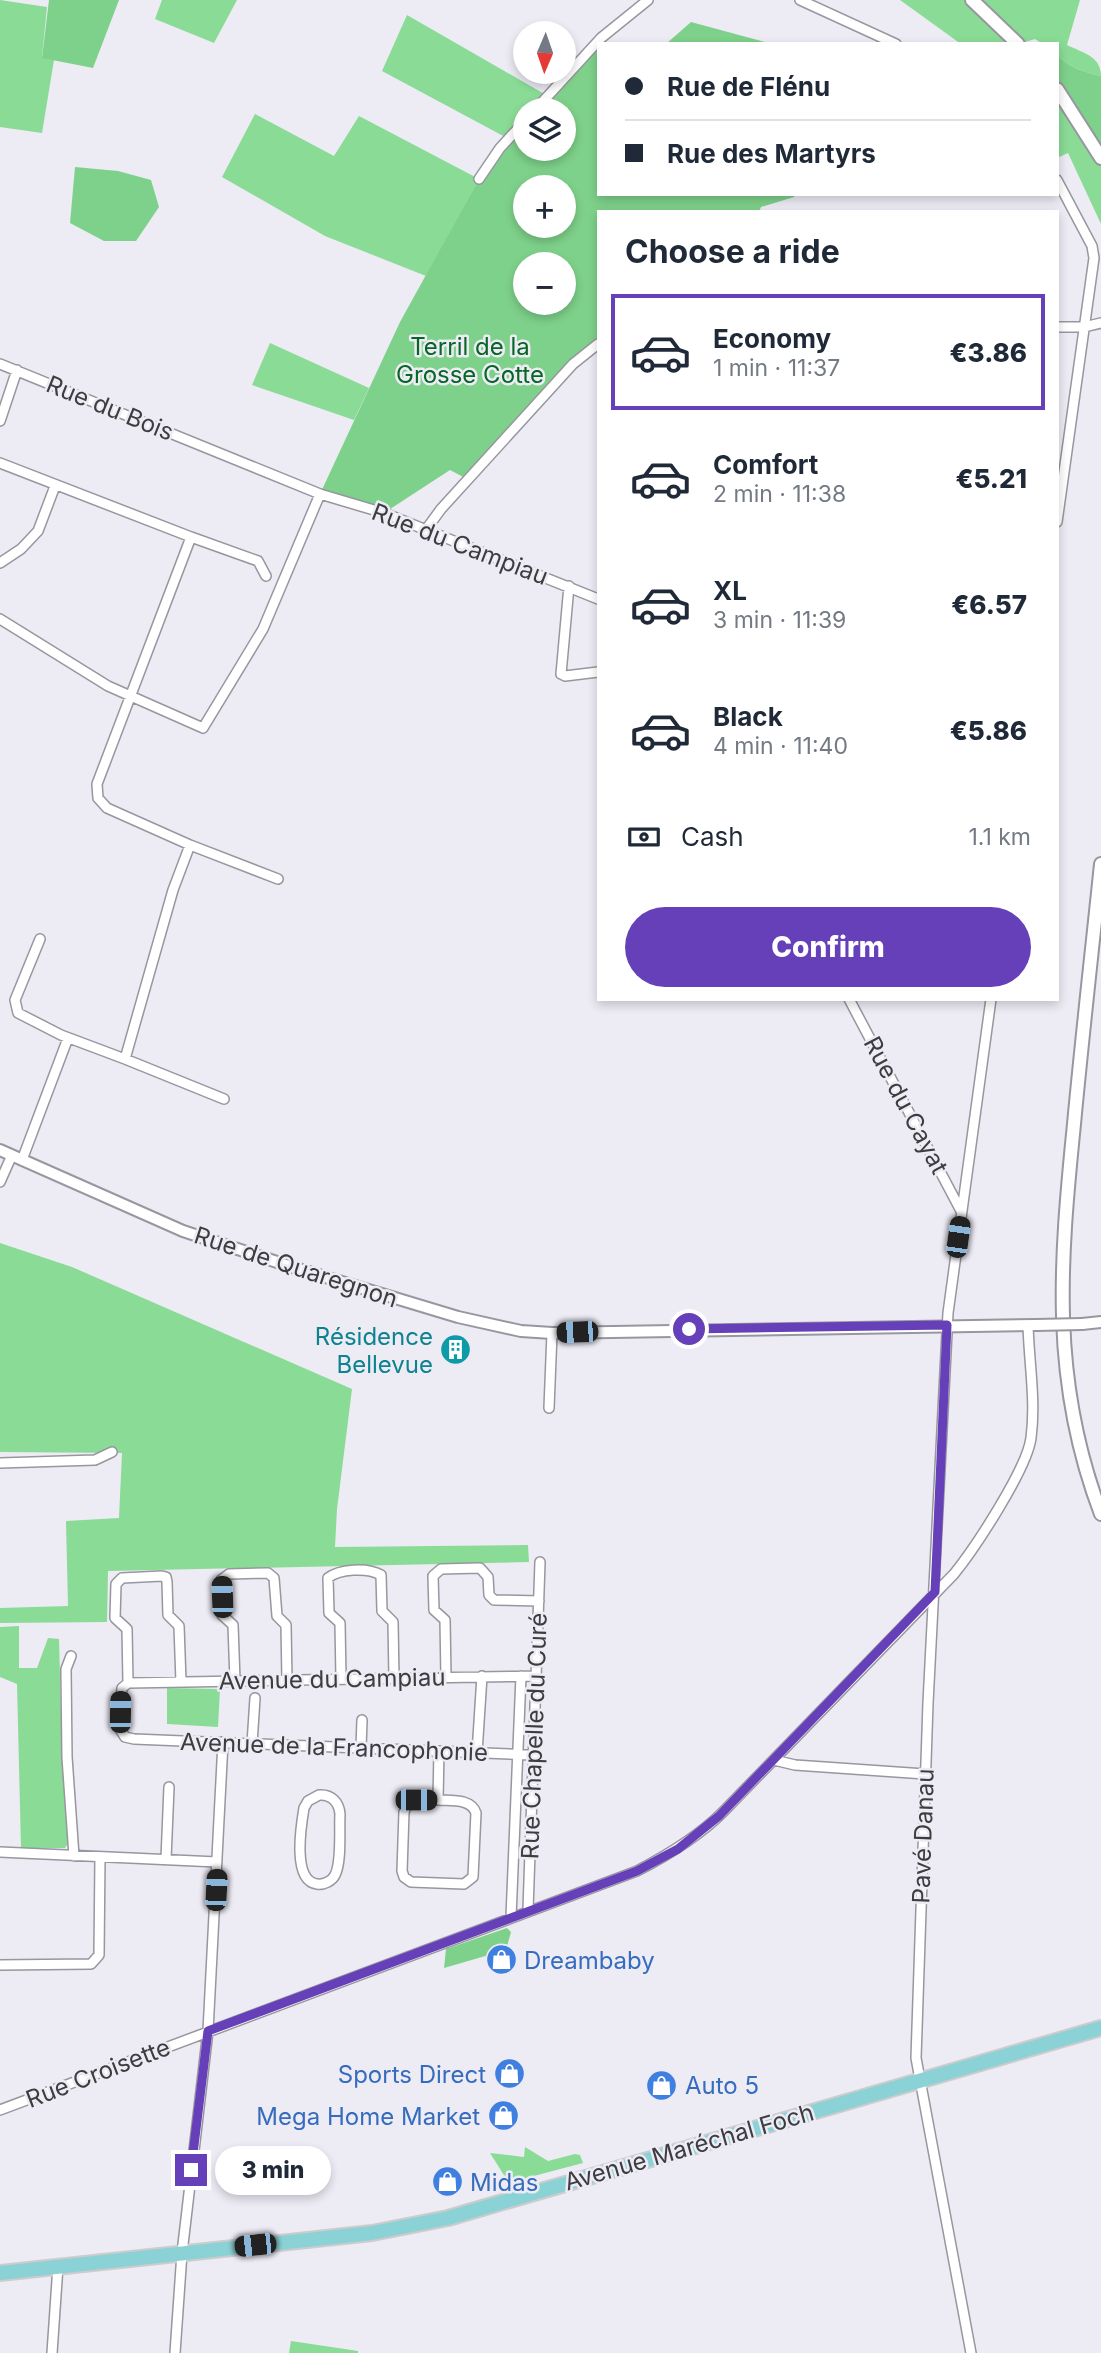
<!DOCTYPE html>
<html lang="en">
<head>
<meta charset="utf-8">
<style>
  :root { --surface:#fff; --page:#f6f6f7; --text:#1f2937; --muted:#747a83; --line:#e0e1e3; --accent:#6540b8 }
  body { margin:0; font-family:Inter,sans-serif; background:var(--page); color:var(--text); height:100vh; display:flex; flex-direction:column; font-size:26px; white-space:nowrap }
  * { box-sizing:border-box; margin:0 }
  p { font-size:23px; color:var(--muted) }
  .icon { flex:none; width:38px; height:38px; fill:none; stroke:currentColor; stroke-width:2; stroke-linecap:round; stroke-linejoin:round }
  .map { position:relative; flex:1; overflow:hidden }
  .side { position:absolute; left:597px; top:210px; width:462px; height:791px; display:flex; flex-direction:column; background:var(--surface); border-radius:0px; box-shadow:0 4px 10px #0003 }
  .side>* { flex:none }
  .guide { position:absolute; left:597px; top:42px; width:462px; height:154px; border-radius:0px; box-shadow:0 4px 10px #0003; display:grid; align-content:center; height:154px; padding:0 28px; background:var(--surface) }
  .needle { width:46px; rotate:182deg }
  .fabs { position:absolute; left:513px; top:21px; display:grid; gap:14px }
  .fabs a { display:grid; place-items:center; width:63px; height:63px; border-radius:50%; background:var(--surface); box-shadow:0 4px 10px #0003; font-size:35px }
  .end { position:absolute; width:32px; height:32px; margin:-16px; border:9px solid #6540b8; background:#fff; box-shadow:0 0 0 4px #fff }
  .from { border-radius:50% }
  .bubble { position:absolute; height:49px; border-radius:24px; background:var(--surface); box-shadow:0 4px 10px #0003; font-size:23px; font-weight:800; line-height:49px; text-align:center }
  .car { position:absolute; width:21px; height:42px; margin:-21px -10px; border-radius:9px; box-shadow:0 0 5px 2px #0007; background:linear-gradient(#222 24%,#8ab4d8 0 40%,#222 0 76%,#8ab4d8 0 86%,#222 0) }
  .guide b { display:flex; align-items:center; gap:24px; height:66px; font-size:26px }
  .guide b+b { border-top:2px solid var(--line) }
  .guide i { width:18px; height:18px; background:var(--text) }
  ul { padding:0; list-style:none }
  li { display:flex; align-items:center; gap:21px; height:116px; margin:0 14px 10px; padding:0 14px; border:4px solid transparent; border-radius:0px }
  li div { flex:1 }
  li b { display:block; font-size:26px }
  li em { font-style:normal; font-weight:800 }
  li.current { border-color:var(--accent) }
  li>.icon { width:63px; height:63px; stroke-width:1.5 }
  h2 { padding:0 28px; font-size:32px; line-height:84px }
  .pay { display:flex; align-items:center; gap:18px; height:77px; padding:0 28px; font-size:26px }
  .pay p { margin-inline-start:auto }
  .button { display:flex; gap:14px; margin-top:auto; padding:14px 28px }
  .button a { flex:1; height:80px; border-radius:42px; background:var(--accent); color:#fff; font-size:28px; font-weight:800; line-height:80px; text-align:center }
  .map>svg:first-child { display:block }
  .green { fill:#8adb96 }
  .forest { fill:#7ed18a; fill-rule:evenodd }
  .lines { fill:none; stroke-linecap:round; stroke-linejoin:round }
  .minor-casing { stroke:#98969e; stroke-width:12 }
  .tertiary-casing { stroke:#98969e; stroke-width:14 }
  .secondary-casing { stroke:#98969e; stroke-width:16 }
  .primary-casing { stroke:#cdcccd; stroke-width:18 }
  .minor { stroke:#fff; stroke-width:9 }
  .tertiary { stroke:#fff; stroke-width:10 }
  .secondary { stroke:#fff; stroke-width:12 }
  .primary { stroke:#8bd2d6; stroke-width:14 }
  .tertiary-bridge-casing { stroke:#98969e; stroke-width:14; stroke-linecap:butt }
  .tertiary-bridge { stroke:#fff; stroke-width:10 }
  .route { stroke:#6540b8; stroke-width:9 }
  .labels { text-anchor:middle; dominant-baseline:central; stroke-width:5; stroke-linejoin:round; paint-order:stroke }
  .park-label { font-size:24px; fill:#076626; stroke:#edebf4 }
  .street-label { font-size:24px; fill:#3d3c3f; stroke:#edebf4 }
  .culture-label { font-size:24px; fill:#0d838f; stroke:#edebf4; text-anchor:end }
  .shop-label { font-size:24px; fill:#366cbe; stroke:#edebf4; text-anchor:start }
</style>
</head>
<body>
<div class="map">
<svg width="1101" height="2353" viewBox="0 0 1101 2353">
  <rect width="100%" height="100%" fill="#edebf4"/>
  <path class="green" d="M0,0L47,7L42,57L54,60L42,133L0,127Z
    M162,0H237L214,43L155,19Z
    M900,0H1080L1067,45C1083,53 1101,56 1101,76C1084,72 1070,68 1057,55V44H1043L1035,39L1018,44H961Z
    M407,15L548,96L535,110H525V120L507,138L382,71Z
    M1057,89L1101,158V224L1068,153L1057,158Z
    M255,114L334,156L359,116L479,179L426,276L325,236L222,177Z
    M270,343L369,388L354,420L252,385Z
    M0,1243L72,1267L352,1389L337,1509L335,1547L528,1545L529,1562L108,1571L107,1622L0,1623V1608L68,1606L66,1521L119,1518L122,1453L0,1452Z
    M19,1626V1668H37L48,1638L59,1639L62,1751L69,1842L65,1848H21L17,1684L0,1677V1627Z
    M167,1688L220,1689L218,1727L167,1724Z
    M525,2147L548,2161L575,2154L580,2155L583,2163L511,2182L507,2180L490,2153L524,2157Z
    M291,2341L358,2351V2353H289Z"/>
  <path class="forest" d="M49,0H119L93,68L42,58Z
    M691,22L772,44H666Z
    M601,38L610,44H598V194H796L794,197L761,207L759,212H598V344L469,480L450,470L384,513L320,494L400,322L479,179L525,121V149H564V110H535ZM525,187H564V226H525ZM525,264H564V303H525Z
    M1057,55C1070,68 1084,72 1101,76V158L1057,89Z
    M75,167L118,171L151,180L159,207L136,241H104L70,223Z
    M507,1928L511,1932L506,1950L444,1968L446,1949Z"/>
  <g class="lines">
    <defs>
      <path id="minor" d="M800,0L896,44
        M535,110L601,38L648,0
        M479,179L500,148L525,121
        M1057,180L1092,246L1094,258L1057,522
        M1057,327H1084L1101,323
        M0,364L320,494L384,513L598,599
        M0,421L17,370
        M0,463L191,537L97,784L98,798L107,808L190,845L173,890L125,1059L61,1035L18,1013L15,1000L40,939
        M425,531L441,509L573,364L598,344
        M191,537L258,561L266,576
        M0,563L21,549L38,531L55,486
        M569,586L561,674L565,676L598,672
        M0,619L108,686L203,728L263,629L320,494
        M190,845L278,879
        M849,999L961,1211
        M125,1059L224,1099
        M22,1160L68,1038
        M0,1182L12,1155
        M549,1408L552,1333
        M0,1463L95,1460L112,1452
        M71,1656L66,1669L67,1757L74,1856
        M446,1677L445,1620L434,1610L433,1576L441,1569L480,1568L488,1577L489,1595L494,1600L539,1601
        M341,1679L340,1623L329,1613L328,1578C339,1569 367,1567 381,1575L382,1611L393,1622L394,1678
        M235,1681L233,1625L222,1615L221,1580L229,1574L268,1573L274,1578L277,1616L286,1625L287,1680
        M128,1683L122,1688L120,1729L125,1737L134,1739L534,1755
        M128,1683L536,1676
        M128,1683L127,1629L115,1618L116,1584L122,1578L162,1576L166,1577L167,1582L168,1615L179,1626L181,1682
        M252,1744L255,1698
        M361,1748L362,1720
        M477,1753L482,1676
        M774,1760L795,1765L925,1774
        M319,1795C331,1794 339,1802 340,1814C339,1829 342,1862 335,1875C332,1881 324,1885 317,1884C292,1881 301,1826 304,1808L308,1801Z
        M438,1800C451,1801 471,1798 476,1813L473,1877L464,1884L411,1882L404,1877L402,1871L404,1812L408,1803L416,1800H438L439,1751
        M0,1852L217,1862
        M166,1859L169,1787
        M528,1910L540,1562
        M511,1917L521,1676
        M0,1965L91,1964L99,1955L100,1857
        M0,2110L637,1871C668,1855 698,1837 723,1812L954,1574C975,1548 1027,1469 1031,1438C1036,1400 1029,1363 1028,1325
        M52,2353L58,2266
        M175,2353L182,2253L208,2031L223,1742
        M971,2353L916,2058L928,1703L948,1313L991,999"/>
      <path id="tertiary" d="M0,1150L183,1231L289,1266L458,1317L521,1331L552,1333L1036,1325
        M1082,1324L1101,1322"/>
      <path id="secondary" d="M972,0L1018,44
        M1057,89L1101,158
        M1101,864C1092,951 1082,1038 1074,1124C1060,1263 1050,1380 1101,1514"/>
      <path id="primary" d="M0,2273L372,2233L448,2218L1101,2028"/>
    </defs>
    <use href="#minor" class="minor-casing"/>
    <use href="#tertiary" class="tertiary-casing"/>
    <use href="#secondary" class="secondary-casing"/>
    <use href="#primary" class="primary-casing"/>
    <use href="#minor" class="minor"/>
    <use href="#tertiary" class="tertiary"/>
    <use href="#secondary" class="secondary"/>
    <use href="#primary" class="primary"/>
    <defs>
      <path id="tertiary-bridge" d="M1036,1325L1082,1324"/>
    </defs>
    <use href="#tertiary-bridge" class="tertiary-bridge-casing"/>
    <use href="#tertiary-bridge" class="tertiary-bridge"/>
  </g>
  <g class="lines">
    <path class="route" d="M191,2170L208,2031L637,1871L678,1849L719,1816L935,1592L947,1325L689,1329"/>
  </g>
  <defs>
    <symbol id="building-disc" viewBox="-11 -11 22 22"><circle r="9.5" fill="#0f9aa8" stroke="#edebf4"/><path d="M-4-6H4V6H1V3H-1V6H-4ZM-2.5-4.3h1.7v1.8h-1.7ZM.8-4.3h1.7v1.8H.8ZM-2.5-1h1.7V.8h-1.7ZM.8-1h1.7V.8H.8Z" fill="#fff"/></symbol>
    <symbol id="shop-disc" viewBox="-11 -11 22 22"><circle r="9.5" fill="#3f7fe0" stroke="#edebf4"/><path d="M-5-2.5h2.3a2.7 3.5 0 0 1 5.4 0H5L5.5 6h-11ZM-1.5-2.5h3a1.5 2.3 0 0 0-3 0Z" fill="#fff"/></symbol>
  </defs>
  <g fill-rule="evenodd">
    <use href="#building-disc" x="438" y="1332" width="35" height="35"/>
    <use href="#shop-disc" x="484" y="1942" width="35" height="35"/>
    <use href="#shop-disc" x="492" y="2056" width="35" height="35"/>
    <use href="#shop-disc" x="644" y="2068" width="35" height="35"/>
    <use href="#shop-disc" x="486" y="2098" width="35" height="35"/>
    <use href="#shop-disc" x="430" y="2164" width="35" height="35"/>
  </g>
  <g class="labels">
    <g class="park-label">
      <text x="470" y="346">Terril de la<tspan x="470" dy="28">Grosse Cotte</tspan></text>
    </g>
    <g class="street-label">
      <text transform="translate(110 408) rotate(22)">Rue du Bois</text>
      <text transform="translate(460 544) rotate(21)">Rue du Campiau</text>
      <text transform="translate(906 1105) rotate(62)">Rue du Cayat</text>
      <text transform="translate(296 1267) rotate(18)">Rue de Quaregnon</text>
      <text transform="translate(332 1679) rotate(-1)">Avenue du Campiau</text>
      <text transform="translate(534 1736) rotate(-88)">Rue Chapelle du Curé</text>
      <text transform="translate(334 1747) rotate(2)">Avenue de la Francophonie</text>
      <text transform="translate(923 1836) rotate(-88)">Pavé Danau</text>
      <text transform="translate(98 2073) rotate(-21)">Rue Croisette</text>
      <text transform="translate(689 2147) rotate(-16)">Avenue Maréchal Foch</text>
    </g>
    <g class="culture-label">
      <text x="433" y="1336">Résidence<tspan x="433" dy="28">Bellevue</tspan></text>
    </g>
    <g class="shop-label">
      <text x="524" y="1960">Dreambaby</text>
      <text x="486" y="2074" text-anchor="end">Sports Direct</text>
      <text x="685" y="2085">Auto 5</text>
      <text x="480" y="2116" text-anchor="end">Mega Home Market</text>
      <text x="470" y="2182">Midas</text>
    </g>
  </g>
</svg>
<div class="fabs">
<a><svg class="needle" viewBox="-14 -14 28 28"><path d="M0-13l5 13h-10z" fill="#e53935"/><path d="M0 13l5-13h-10z" fill="#747a83"/></svg></a>
<a><svg class="icon" aria-label="layers" viewBox="0 0 24 24"><path d="M12 4l9 5-9 5-9-5zM3 14l9 5 9-5"/></svg></a>
<a>+</a>
<a>−</a>
</div>
<i class="end from" style="left:689px;top:1329px"></i>
<i class="end" style="left:191px;top:2170px"></i>
<div class="bubble" style="left:215px;top:2146px;width:116px">3 min</div>
<i class="car" style="left:958px;top:1237px;rotate:8deg"></i>
<i class="car" style="left:577px;top:1332px;rotate:268deg"></i>
<i class="car" style="left:222px;top:1597px;rotate:358deg"></i>
<i class="car" style="left:120px;top:1712px;rotate:1deg"></i>
<i class="car" style="left:416px;top:1800px;rotate:90deg"></i>
<i class="car" style="left:216px;top:1890px;rotate:3deg"></i>
<i class="car" style="left:255px;top:2245px;rotate:264deg"></i>
<div class="guide">
<b><i class="from"></i>Rue de Flénu</b>
<b><i></i>Rue des Martyrs</b>
</div>
<section class="side">
<h2>Choose a ride</h2>
<ul>
<li class="current"><svg class="icon" aria-label="car" viewBox="0 0 24 24"><path d="M5 17H2v-5l4-1 3-4h7l3 4 3 1v5h-3M9 17h6M6 11h13"/><circle cx="7" cy="17" r="2"/><circle cx="17" cy="17" r="2"/></svg><div><b>Economy</b><p>1 min · 11:37</p></div><em>€3.86</em></li>
<li><svg class="icon" aria-label="car" viewBox="0 0 24 24"><path d="M5 17H2v-5l4-1 3-4h7l3 4 3 1v5h-3M9 17h6M6 11h13"/><circle cx="7" cy="17" r="2"/><circle cx="17" cy="17" r="2"/></svg><div><b>Comfort</b><p>2 min · 11:38</p></div><em>€5.21</em></li>
<li><svg class="icon" aria-label="car" viewBox="0 0 24 24"><path d="M5 17H2v-5l4-1 3-4h7l3 4 3 1v5h-3M9 17h6M6 11h13"/><circle cx="7" cy="17" r="2"/><circle cx="17" cy="17" r="2"/></svg><div><b>XL</b><p>3 min · 11:39</p></div><em>€6.57</em></li>
<li><svg class="icon" aria-label="car" viewBox="0 0 24 24"><path d="M5 17H2v-5l4-1 3-4h7l3 4 3 1v5h-3M9 17h6M6 11h13"/><circle cx="7" cy="17" r="2"/><circle cx="17" cy="17" r="2"/></svg><div><b>Black</b><p>4 min · 11:40</p></div><em>€5.86</em></li>
</ul>
<div class="pay"><svg class="icon" aria-label="cash" viewBox="0 0 24 24"><path d="M3 7h18v10H3z"/><circle cx="12" cy="12" r="2"/></svg>Cash<p>1.1 km</p></div>
<div class="button"><a>Confirm</a></div>
</section>
</div>
</body>
</html>
